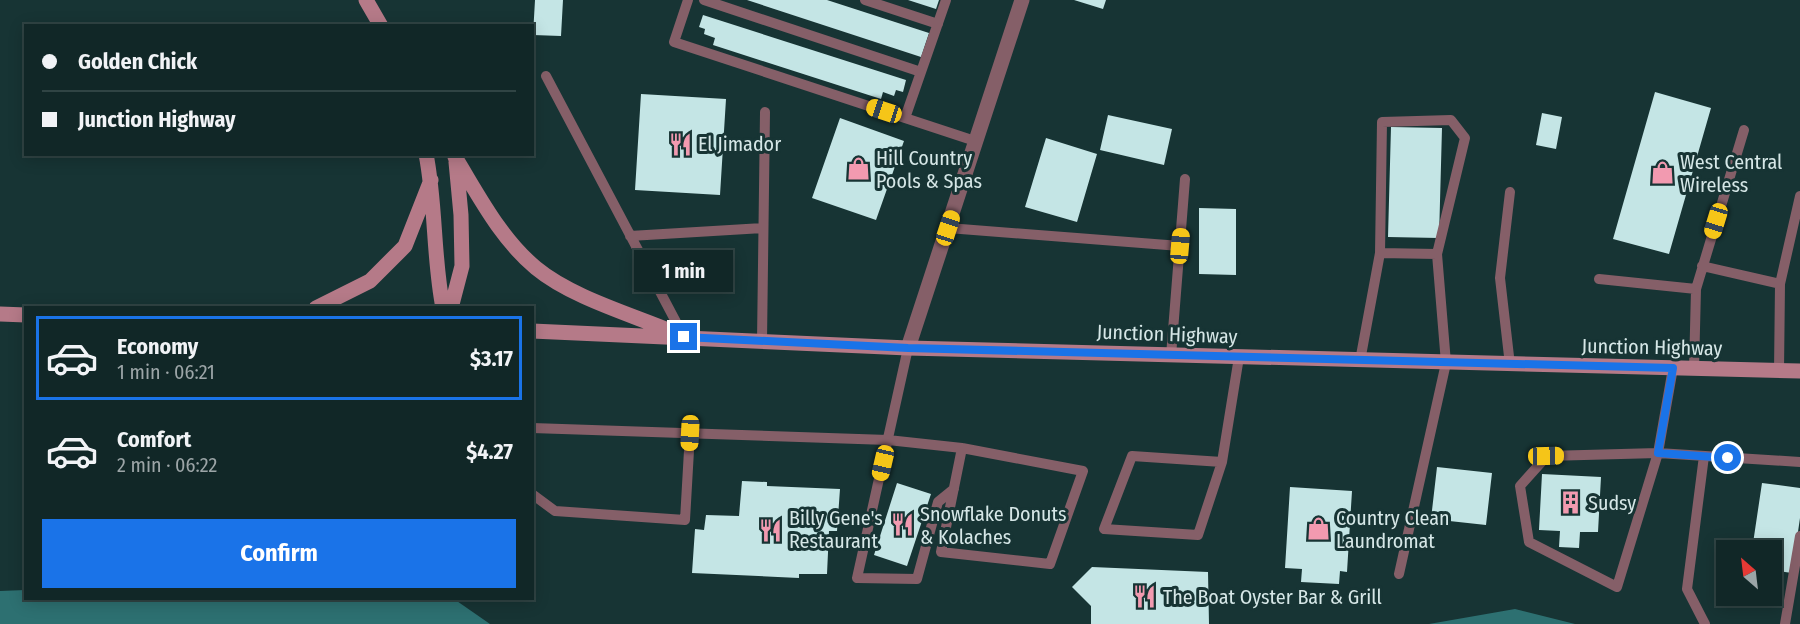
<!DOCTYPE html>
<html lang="en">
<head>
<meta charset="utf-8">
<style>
  :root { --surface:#112727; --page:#1e3333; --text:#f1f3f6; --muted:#9ca5a7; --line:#304444; --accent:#1a73e8 }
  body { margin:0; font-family:"Fira Sans Condensed",sans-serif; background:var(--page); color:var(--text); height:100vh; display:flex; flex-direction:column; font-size:22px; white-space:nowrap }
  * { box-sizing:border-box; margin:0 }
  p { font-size:20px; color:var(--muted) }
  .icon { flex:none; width:33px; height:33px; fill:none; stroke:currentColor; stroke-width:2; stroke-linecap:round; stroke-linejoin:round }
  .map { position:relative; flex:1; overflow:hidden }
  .drawer { position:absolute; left:24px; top:306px; width:510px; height:294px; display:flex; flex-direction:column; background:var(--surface); border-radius:0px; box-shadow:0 3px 15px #0003,0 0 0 2px var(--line) }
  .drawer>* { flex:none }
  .guide { position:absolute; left:24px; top:24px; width:510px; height:132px; border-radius:0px; box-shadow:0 3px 15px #0003,0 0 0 2px var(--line); display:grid; align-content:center; height:132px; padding:0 18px; background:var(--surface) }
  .needle { width:39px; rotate:332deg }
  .buttons { position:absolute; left:1716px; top:540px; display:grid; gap:12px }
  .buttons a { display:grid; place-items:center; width:66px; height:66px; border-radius:0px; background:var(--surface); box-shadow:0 3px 15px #0003,0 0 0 2px var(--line); font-size:30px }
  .end { position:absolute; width:27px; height:27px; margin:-14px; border:8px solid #1a73e8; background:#fff; box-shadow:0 0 0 3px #fff }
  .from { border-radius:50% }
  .bubble { position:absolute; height:42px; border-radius:0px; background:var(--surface); box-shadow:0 3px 15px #0003,0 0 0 2px var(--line); font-size:20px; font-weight:700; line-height:42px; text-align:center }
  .car { position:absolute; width:18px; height:36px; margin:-18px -9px; border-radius:8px; box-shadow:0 0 4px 2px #0007; background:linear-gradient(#f5c518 24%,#345 0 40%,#f5c518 0 76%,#345 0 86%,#f5c518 0) }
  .guide b { display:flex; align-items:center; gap:21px; height:57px; font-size:22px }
  .guide b+b { border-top:2px solid var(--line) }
  .guide i { width:15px; height:15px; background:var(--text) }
  ul { padding:10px 0 0; list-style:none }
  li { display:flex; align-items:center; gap:18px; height:84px; margin:0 12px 9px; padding:0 6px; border:3px solid transparent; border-radius:0px }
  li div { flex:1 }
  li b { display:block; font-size:22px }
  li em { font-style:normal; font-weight:700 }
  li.current { border-color:var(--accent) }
  li>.icon { width:54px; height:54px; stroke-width:1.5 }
  .button { display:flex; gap:12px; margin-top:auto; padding:12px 18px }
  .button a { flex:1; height:69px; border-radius:0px; background:var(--accent); color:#fff; font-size:24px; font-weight:700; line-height:69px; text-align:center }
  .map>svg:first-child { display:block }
  .water { fill:#2d7071 }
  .building { fill:#c4e5e5 }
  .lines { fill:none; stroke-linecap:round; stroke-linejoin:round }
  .lane { stroke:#855f68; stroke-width:10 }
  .street { stroke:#855f68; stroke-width:15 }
  .secondary { stroke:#b57a88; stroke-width:15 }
  .route { stroke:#1a73e8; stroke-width:8 }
  .labels { text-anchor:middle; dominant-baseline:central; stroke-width:6; stroke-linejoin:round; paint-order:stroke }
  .poi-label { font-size:20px; fill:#d6e7e7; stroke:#173434; text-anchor:start }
  .street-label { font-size:20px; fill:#d6e7e7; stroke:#173434 }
</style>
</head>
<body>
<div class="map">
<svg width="1800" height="624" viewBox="0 0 1800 624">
  <rect width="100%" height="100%" fill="#173434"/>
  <path class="water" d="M25,590L26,598L454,599L490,624H0V591Z
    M1515,609L1575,624H1429Z"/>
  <path class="building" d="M535,0H563L561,36L533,35Z
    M747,0H827L929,33L921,57Z
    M908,0H939L936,9Z
    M1074,0H1106L1103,9Z
    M703,15L906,80L903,92L896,90L894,96L883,92L881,99L713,45L715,38L704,34L705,29L699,27Z
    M1655,92L1711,108L1669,254L1613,239Z
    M641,94L726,99L720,195L635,190Z
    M1542,113L1562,117L1556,149L1536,145Z
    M1108,115L1172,129L1164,165L1100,150Z
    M840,118L904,141L876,220L812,198Z
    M1391,127L1442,128L1439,238L1388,237Z
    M1046,138L1097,154L1077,222L1025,207Z
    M1199,208L1236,209V275L1199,274Z
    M1437,467L1492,473L1486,525L1431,519Z
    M1542,474L1601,477L1598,532H1580L1579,548L1559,547L1560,531L1539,530Z
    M742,481L767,482V486L840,489L837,531H829L827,574H799V578L692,573L695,529L704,530L706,515L739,516Z
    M897,483L931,494L907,566L874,555Z
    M1762,483L1800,488V518L1792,573L1772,570V550H1752Z
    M1290,487L1352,491L1347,572L1340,571L1339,584L1301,582L1302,569L1285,568Z
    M1092,567L1208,572L1209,624H1091V606L1072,587Z"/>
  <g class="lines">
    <path class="lane" d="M688,0L674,42L975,141
      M704,0L921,72
      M865,0L938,24
      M546,76L684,337
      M905,118L946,0
      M1510,192L1500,278L1510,365
      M948,228L1180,246
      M630,236L763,228
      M1380,253L1437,254
      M1702,266L1780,284L1800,196
      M1599,279L1696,289
      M762,341L765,112
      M908,348L857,578L917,579L938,502L954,489
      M1171,356L1185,179
      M1360,361L1380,253L1382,122L1451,120L1465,138L1437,254L1446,363L1399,574
      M1673,368L1658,453L1617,587L1529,542L1520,486L1547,456L1658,453L1800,462
      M1694,369L1696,289L1744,130
      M1779,371L1780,284
      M532,428L888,440L962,448L1083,471L1050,564L941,552L962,448
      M1704,456L1687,589L1705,624
      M1222,462L1132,456L1104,529L1198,535L1222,462L1239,357
      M532,494L555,511L685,520L690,433
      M1785,624L1800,536"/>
    <path class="street" d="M908,348L1022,0"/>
    <path class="secondary" d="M366,0L381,26
      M426,154C436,205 433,257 443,308
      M455,157C479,196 500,238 536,268C571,297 630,314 673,332
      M316,308L370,281L405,246L431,180
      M451,308L462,266L461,215L456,162
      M0,314L26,315
      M532,331L908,348L1800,371"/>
  </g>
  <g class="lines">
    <path class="route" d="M684,337L908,348L1673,368L1658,453L1728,458"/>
  </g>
  <defs>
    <symbol id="restaurant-bare" viewBox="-9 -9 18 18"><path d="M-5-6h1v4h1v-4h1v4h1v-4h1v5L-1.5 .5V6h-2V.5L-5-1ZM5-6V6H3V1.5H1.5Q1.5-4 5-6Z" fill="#f29ab0" stroke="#173434" stroke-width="2.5" paint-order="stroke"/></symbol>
    <symbol id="shop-bare" viewBox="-9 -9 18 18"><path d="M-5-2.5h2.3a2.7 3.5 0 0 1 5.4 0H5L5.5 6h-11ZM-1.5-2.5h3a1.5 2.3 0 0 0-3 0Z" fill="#f29ab0" stroke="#173434" stroke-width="2.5" paint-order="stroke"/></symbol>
    <symbol id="building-bare" viewBox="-9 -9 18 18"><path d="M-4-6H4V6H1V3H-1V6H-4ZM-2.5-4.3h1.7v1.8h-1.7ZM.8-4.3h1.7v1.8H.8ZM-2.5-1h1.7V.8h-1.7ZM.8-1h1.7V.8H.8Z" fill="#f29ab0" stroke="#173434" stroke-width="2.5" paint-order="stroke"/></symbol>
  </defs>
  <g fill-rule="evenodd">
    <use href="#restaurant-bare" x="664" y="128" width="33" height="33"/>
    <use href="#shop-bare" x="842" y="152" width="33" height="33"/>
    <use href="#shop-bare" x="1646" y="156" width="33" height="33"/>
    <use href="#building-bare" x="1554" y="486" width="33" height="33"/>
    <use href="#restaurant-bare" x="886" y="508" width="33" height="33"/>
    <use href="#shop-bare" x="1302" y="512" width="33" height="33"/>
    <use href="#restaurant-bare" x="754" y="514" width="33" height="33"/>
    <use href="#restaurant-bare" x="1128" y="580" width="33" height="33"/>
  </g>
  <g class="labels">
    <g class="poi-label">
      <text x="698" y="144">El Jimador</text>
      <text x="876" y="158">Hill Country<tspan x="876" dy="23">Pools &amp; Spas</tspan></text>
      <text x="1680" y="162">West Central<tspan x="1680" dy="23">Wireless</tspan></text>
      <text x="1588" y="503">Sudsy</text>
      <text x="920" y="514">Snowflake Donuts<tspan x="920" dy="23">&amp; Kolaches</tspan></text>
      <text x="789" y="518">Billy Gene's<tspan x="789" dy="23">Restaurant</tspan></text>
      <text x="1336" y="518">Country Clean<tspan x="1336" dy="23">Laundromat</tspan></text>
      <text x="1163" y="597">The Boat Oyster Bar &amp; Grill</text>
    </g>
    <g class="street-label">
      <text transform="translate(1167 334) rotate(2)">Junction Highway</text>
      <text transform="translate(1652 347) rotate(1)">Junction Highway</text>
    </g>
  </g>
</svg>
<div class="buttons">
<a><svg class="needle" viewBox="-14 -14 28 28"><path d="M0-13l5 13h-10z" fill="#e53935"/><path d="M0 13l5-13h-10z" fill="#9ca5a7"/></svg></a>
</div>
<i class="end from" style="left:1728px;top:458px"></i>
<i class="end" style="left:684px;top:337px"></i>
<div class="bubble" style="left:634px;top:250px;width:99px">1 min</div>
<i class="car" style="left:884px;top:111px;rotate:288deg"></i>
<i class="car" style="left:1716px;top:221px;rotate:197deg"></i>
<i class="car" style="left:948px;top:228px;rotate:18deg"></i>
<i class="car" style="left:1180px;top:246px;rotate:5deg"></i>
<i class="car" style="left:690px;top:433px;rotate:183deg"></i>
<i class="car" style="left:1546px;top:456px;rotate:89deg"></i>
<i class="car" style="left:883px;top:463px;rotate:193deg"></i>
<div class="guide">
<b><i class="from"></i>Golden Chick</b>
<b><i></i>Junction Highway</b>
</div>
<section class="drawer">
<ul>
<li class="current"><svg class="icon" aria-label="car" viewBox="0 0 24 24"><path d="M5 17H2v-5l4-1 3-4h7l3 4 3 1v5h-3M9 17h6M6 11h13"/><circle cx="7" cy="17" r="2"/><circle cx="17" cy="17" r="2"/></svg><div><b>Economy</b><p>1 min · 06:21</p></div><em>$3.17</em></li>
<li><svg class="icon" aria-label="car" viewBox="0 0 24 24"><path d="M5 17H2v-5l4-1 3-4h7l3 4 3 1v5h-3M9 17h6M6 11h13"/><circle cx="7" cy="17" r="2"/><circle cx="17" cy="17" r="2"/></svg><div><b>Comfort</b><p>2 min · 06:22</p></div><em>$4.27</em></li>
</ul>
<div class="button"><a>Confirm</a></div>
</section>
</div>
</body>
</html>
